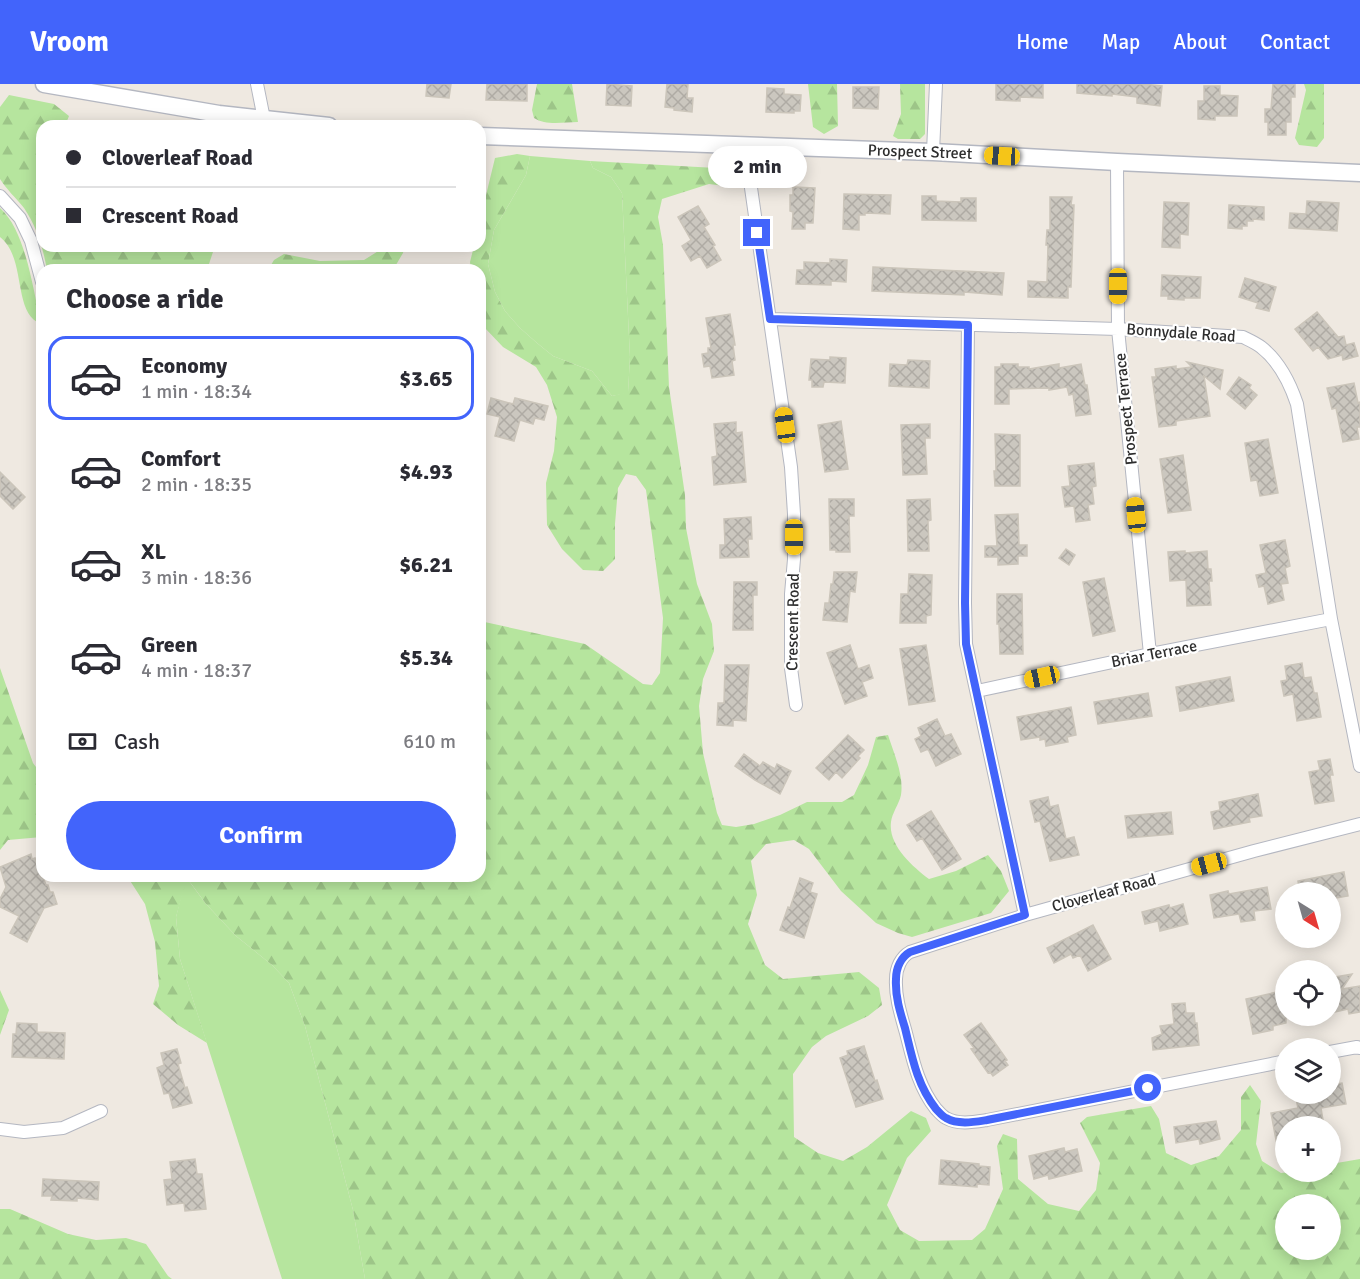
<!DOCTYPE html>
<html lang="en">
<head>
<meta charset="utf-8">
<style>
  :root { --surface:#fff; --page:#f2f2f3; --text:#2b2b33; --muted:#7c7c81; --line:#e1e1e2; --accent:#4264fb }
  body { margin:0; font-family:Signika,sans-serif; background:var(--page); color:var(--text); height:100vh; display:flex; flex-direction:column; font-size:22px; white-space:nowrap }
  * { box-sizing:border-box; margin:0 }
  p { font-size:20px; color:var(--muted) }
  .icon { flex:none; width:33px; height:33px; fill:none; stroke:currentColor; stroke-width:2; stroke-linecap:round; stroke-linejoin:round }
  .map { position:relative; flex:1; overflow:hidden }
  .panel { position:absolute; left:36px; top:180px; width:450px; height:618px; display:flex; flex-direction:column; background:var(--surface); border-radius:18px; box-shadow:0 3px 15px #0003 }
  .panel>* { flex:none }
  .top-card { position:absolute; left:36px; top:36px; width:450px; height:132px; border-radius:18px; box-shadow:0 3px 15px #0003; display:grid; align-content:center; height:132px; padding:0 30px; background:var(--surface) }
  .needle { width:39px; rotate:143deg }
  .buttons { position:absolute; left:1275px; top:798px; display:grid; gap:12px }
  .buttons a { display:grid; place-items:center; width:66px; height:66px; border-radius:50%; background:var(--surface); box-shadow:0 3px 15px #0003; font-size:30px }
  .end { position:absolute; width:27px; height:27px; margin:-14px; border:8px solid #4264fb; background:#fff; box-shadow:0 0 0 3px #fff }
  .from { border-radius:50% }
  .bubble { position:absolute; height:42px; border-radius:21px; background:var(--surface); box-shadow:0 3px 15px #0003; font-size:20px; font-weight:800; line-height:42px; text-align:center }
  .car { position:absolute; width:18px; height:36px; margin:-18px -9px; border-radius:8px; box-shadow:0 0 4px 2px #0007; background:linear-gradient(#f5c518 24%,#345 0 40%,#f5c518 0 76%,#345 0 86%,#f5c518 0) }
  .top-card b { display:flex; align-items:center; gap:21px; height:57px; font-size:22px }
  .top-card b+b { border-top:2px solid var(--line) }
  .top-card i { width:15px; height:15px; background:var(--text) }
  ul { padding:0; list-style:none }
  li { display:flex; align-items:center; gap:18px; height:84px; margin:0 12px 9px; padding:0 18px; border:3px solid transparent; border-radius:18px }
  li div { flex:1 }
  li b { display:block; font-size:22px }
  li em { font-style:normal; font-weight:800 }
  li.selected { border-color:var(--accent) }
  li>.icon { width:54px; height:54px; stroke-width:1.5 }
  h2 { padding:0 30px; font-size:27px; line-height:72px }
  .pay { display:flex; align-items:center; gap:15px; height:66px; padding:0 30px; font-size:22px }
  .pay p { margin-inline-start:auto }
  .primary-button { display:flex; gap:12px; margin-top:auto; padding:12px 30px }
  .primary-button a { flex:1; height:69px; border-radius:36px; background:var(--accent); color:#fff; font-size:24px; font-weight:800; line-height:69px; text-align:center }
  header { display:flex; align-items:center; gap:36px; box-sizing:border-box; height:84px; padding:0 30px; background:var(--accent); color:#fff }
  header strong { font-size:28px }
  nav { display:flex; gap:33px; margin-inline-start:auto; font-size:21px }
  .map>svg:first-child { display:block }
  .grass { fill:#b6e59e }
  .forest { fill:url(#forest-firs); fill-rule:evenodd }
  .building { fill:url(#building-cross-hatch); stroke:#cbc5ba; stroke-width:1.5 }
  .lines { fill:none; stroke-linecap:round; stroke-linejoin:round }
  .minor-casing { stroke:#b4b7c1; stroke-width:14 }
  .secondary-casing { stroke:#b4b7c1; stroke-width:19 }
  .minor { stroke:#fff; stroke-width:12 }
  .secondary { stroke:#fff; stroke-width:16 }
  .route { stroke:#4264fb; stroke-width:8 }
  .labels { text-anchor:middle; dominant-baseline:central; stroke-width:4.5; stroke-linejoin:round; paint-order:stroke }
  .street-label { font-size:16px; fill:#2e2e2e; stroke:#fff }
</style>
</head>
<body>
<header>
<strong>Vroom</strong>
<nav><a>Home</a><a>Map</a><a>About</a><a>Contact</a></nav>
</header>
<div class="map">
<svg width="1360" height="1195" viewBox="0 0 1360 1195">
  <defs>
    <pattern id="forest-firs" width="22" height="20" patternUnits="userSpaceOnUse" patternTransform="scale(1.5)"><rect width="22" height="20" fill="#b6e59e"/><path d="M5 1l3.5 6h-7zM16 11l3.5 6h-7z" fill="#9dc588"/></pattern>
    <pattern id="building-cross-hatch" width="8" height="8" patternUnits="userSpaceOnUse" patternTransform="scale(1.5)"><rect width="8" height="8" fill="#cbc7bf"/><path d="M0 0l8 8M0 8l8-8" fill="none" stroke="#afaba4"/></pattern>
  </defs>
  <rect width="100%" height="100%" fill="#efe9e1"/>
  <path class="grass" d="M530,72L590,77L593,84L611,93L622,109L630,273L628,309L612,312L592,287L553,272L537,259L520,244L505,227L495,208L488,180L494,146L526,91Z
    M186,793L206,820L236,852L272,881L289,899L305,942L353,1126L365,1195H282L180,875L176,833Z"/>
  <path class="forest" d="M537,0H572L578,38C564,38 546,42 534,34L532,26Z
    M808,0H837L838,42L824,50L813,43Z
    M900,0H925V50L920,55H898L893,52L901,30Z
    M1304,0H1324V54L1317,63L1299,61L1295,54L1306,6Z
    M9,11L54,20L69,32L65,42H42V112L40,119L42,125V162H215L207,186H47C43,164 37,143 24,124C16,114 7,106 0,95V23Z
    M517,70L530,72L526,91L494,146L488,180L495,208L505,227L520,244L537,259L553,272L592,287L612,312L628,308L630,273L622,109L611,93L593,84L590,77L716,84L726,87L729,96L725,102L709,100L662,115L658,133L663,161L669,303L685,411L686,444L697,500L712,540L714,567L703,595L699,622L703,669L717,729L722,741L736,743L754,740L780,731L807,718H842L854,711L868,681L876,653L888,651C894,670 904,691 901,711C899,720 892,729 891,738C888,761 912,782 929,795L956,787L988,771L1001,787L1009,807L991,829L912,853L898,849L876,839L841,807L809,765L794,756L766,760L751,777L757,811L748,840L765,881L783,895L859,888L879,904L882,921L868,932L826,952L812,963L793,990L794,1053L818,1069L843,1077L867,1063L911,1027L926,1034L931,1047L907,1074L887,1121L900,1146L919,1157L972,1156L985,1145L1003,1105L997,1062L1003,1050L1017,1055L1018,1095L1048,1120L1079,1127L1096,1106L1100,1079L1080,1039L1087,1033L1151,1022L1159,1035L1166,1069L1191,1081L1219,1072L1241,1046V1013L1250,1001L1261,1017L1256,1060L1262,1077L1281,1089L1289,1088H1330L1331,1080L1360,1075V1195H365L353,1126L305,942L289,899L272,881L236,852L206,820L187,794L176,833L180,875L207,959L178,941L153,920L159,902L155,858L145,820L127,792H480V537L585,560L643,600L652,601L660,589L663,534L646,406L636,392L626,390L618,404L615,440V475L603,487L583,486L562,465L547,441L546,399L554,367L557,333L547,301L536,283L503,263L484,243L480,232V186H471L470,178L474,162H480V136L495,74ZM1286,1120H1330V1166H1286Z
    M0,124C26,147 33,206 41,240C12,229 27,174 0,153Z
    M384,162H405L403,169L393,186H268L274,176L284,170L320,177L364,176L380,166Z
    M0,584L33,679L42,691V753L8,756L0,766Z
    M0,906L9,926L0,951Z
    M0,1125H10L68,1150L96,1156L126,1154L146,1160L168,1192L172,1195H0Z"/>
  <path class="building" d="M427,0H451L449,14L426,12Z
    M487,0H527V17L486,16Z
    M607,0L632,2L631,22L606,21Z
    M667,0H688L687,14H693L692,28L674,26V24L665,23Z
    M996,0H1043V14L1020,13V17L996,16Z
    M1077,0H1144L1162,2L1160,22L1137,19V13L1112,10V12L1077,9Z
    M1273,0H1295V13H1291V38H1286V51H1268V38H1265V25H1271Z
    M1204,2H1220V11L1238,12L1237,32H1215V36L1198,35V17H1204Z
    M853,3H879L878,25L853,24Z
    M767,4L784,5V10L801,11L800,27H794V29L766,28Z
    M793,103L815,104L813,139H805V145H792L793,128L790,127V111H793Z
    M844,110L891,111L890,130L865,129V131H859V146L843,145Z
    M922,112H936V117L961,118V114H976V137L922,136Z
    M1050,113H1072L1071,121H1074L1071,203H1068V214L1028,213V197L1047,198L1048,161H1046L1047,146H1050Z
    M1307,117L1339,119L1337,147L1289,144L1290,129L1306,130Z
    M1164,118L1189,119L1188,151L1180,150V164L1162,163Z
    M1229,121L1264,123V136L1253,135V137H1247V142H1242V145L1228,144Z
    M698,122L709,140L704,143L715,161L713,162L721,176L707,184L700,172L691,177L682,162L691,156L678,133Z
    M830,175L847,176L846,198L831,197V201L796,200L797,186H804V178L830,179Z
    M873,183L1004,189L1002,211L964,208V211L872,207Z
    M1162,191L1201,193L1200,214H1184V216L1168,215V212H1161Z
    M1245,194L1276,203L1269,227L1256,224L1258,219L1239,213Z
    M1317,228L1338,253L1344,252L1346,261L1354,259L1358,272L1343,276L1342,271L1328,275L1318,263L1313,267L1295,245Z
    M730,230L735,261H733L735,276L732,277L734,291L712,294L710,282L704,283L702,270L708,269V264H711L706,234Z
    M830,273L846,274L845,299L824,298L823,303H812V296H809L811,275L830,276Z
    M908,276L930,277L929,304L889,302L890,280L907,281Z
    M1187,278L1223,286L1220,305L1204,292L1210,332L1176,337V341L1159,343L1152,293H1156L1155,285L1176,282V285L1192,283Z
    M1001,280H1018V283H1029V285L1059,280V284L1081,280L1085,301H1087L1091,330L1076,332L1073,310L1069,311L1067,303L1049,306V304L1009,305V320H995V283H1001Z
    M1239,293L1251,301L1249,304L1257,311L1245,325L1227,310Z
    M1354,299L1358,319L1360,318V343H1357L1359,355L1343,358L1336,324L1332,325L1327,304Z
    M491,314L513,320L515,314L548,322L544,336L535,334L533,340L520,336L514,357L495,352L500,333L487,330Z
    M841,337L848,385L825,388L818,341Z
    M736,338V349L742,348L746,398L714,401L712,373L717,372L714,340Z
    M930,340V354H925L927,390L903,391L901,341Z
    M995,350L1020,351V402H995L994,387H996Z
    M1268,355L1278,409L1260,412L1257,396L1251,397L1245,359Z
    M1183,371L1191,426L1168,429L1160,375Z
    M1094,379L1096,402L1092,403L1094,420L1088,421L1090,436L1076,438L1074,422L1065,423L1062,403L1070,402L1068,382Z
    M0,388L25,413L13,425L0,412Z
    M829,415H854V432H849L850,468H836V466H830Z
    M930,415L931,436L928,437L929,467H908L907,416Z
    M1018,430L1019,461H1027V472H1018V480L998,481V473H985V462H997L995,431Z
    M751,433L752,455H748L749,473L720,474V461H725L724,435Z
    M1285,456L1290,482L1285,484L1288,499L1281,500L1284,516L1268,520L1264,502L1259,503L1256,491L1266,489L1260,461Z
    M1066,465L1075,471L1069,481L1059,474Z
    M1185,467V469L1207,467L1208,485H1211L1212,497H1209L1211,521L1187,522L1186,496L1170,497L1168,468Z
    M834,488H857L855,508L850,507L847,538L823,536L825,519H829L831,500H833Z
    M909,490L932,491L931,531L926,532V539H900L901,510H908Z
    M1104,494L1115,547L1093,552L1083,498Z
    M734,498H757V511H753V546H733Z
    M997,510H1022L1023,570H1000L999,540H997Z
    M850,561L858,585L869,581L873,594L862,598L867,612L845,620L827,569Z
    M926,561L935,617L909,621L900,565Z
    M1302,579L1304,594L1311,593L1314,609H1317L1321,633L1297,637L1293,610L1284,612L1281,597L1287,596L1285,582Z
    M725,581H749L746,637L733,636V642L717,641L718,619H724Z
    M1230,593L1234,617L1180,627L1176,603Z
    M1148,609L1152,632L1098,640L1094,618Z
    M1071,623L1076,651L1067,653L1068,658L1046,662L1045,655L1040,656V653L1021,656L1017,633Z
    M937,635L945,652L951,650L961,670L936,682L928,665L921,668L915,655L921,652L918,644Z
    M848,651L864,666L858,672L860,674L842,694L836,688L829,696L816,684Z
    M744,670L760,682L763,678L775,685L777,680L791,687L780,710L755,696L735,682Z
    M1330,675L1333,691H1330L1334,717L1315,720L1309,688L1320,686L1318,677Z
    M1258,710L1262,732L1249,734L1250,738L1214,745L1211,728L1220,726L1219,718Z
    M1048,713L1050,723L1058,721L1066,755L1074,753L1079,771L1050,777L1040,737L1035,738L1030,717Z
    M931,727L961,775L942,786L922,754L917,757L907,741Z
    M1171,728L1173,750L1128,754L1125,732Z
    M31,770L32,775L35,774L41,793H43L46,801H48L50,808H53L57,820L44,824L27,858L10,849L19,832L0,823V815L6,803L0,783Z
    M1344,788L1348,812L1330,815V808H1300L1298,797Z
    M800,794L813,799L810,808L817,810L804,854L780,846L788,823L790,824Z
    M1267,803L1271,825L1254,827L1255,836L1241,838L1239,830L1214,834L1210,811L1228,807L1229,810Z
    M1183,820L1188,840L1160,847L1158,837L1145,840L1142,828L1169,821L1170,824Z
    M1093,841L1111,875L1088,887L1080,871L1073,874L1071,870L1054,879L1047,864Z
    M1352,890L1342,905L1360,902V928L1349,930L1348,925L1330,929V894Z
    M1286,906V939L1273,942V946L1253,950L1246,915Z
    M1185,919L1186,929H1194L1195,939H1197L1199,961L1153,966L1152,954L1162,950L1160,942L1174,940L1172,920Z
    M17,939L37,940V948L65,949L64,975L12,973L13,950H16Z
    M981,939L1007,976L1005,977L1008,981L993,992L990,988L988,989L971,965L974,964L964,951Z
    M864,962L875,997L877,996L883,1015L856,1023L840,974L848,971L847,967Z
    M177,965L181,979L178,980L185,1004L187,1003L192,1019L173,1024L169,1009L164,1010L157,984L164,981L161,969Z
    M1342,999L1346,1020L1321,1024L1324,1042H1286V1072H1279L1271,1029L1298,1024L1295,1010H1330V1001Z
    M1216,1037L1220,1055L1200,1060L1199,1055L1176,1059L1174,1043Z
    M1064,1064L1065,1068L1077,1065L1082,1087L1049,1095L1048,1091L1034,1095L1029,1072Z
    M195,1075L197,1090H202L206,1125L185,1127L184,1119L167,1121L164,1096L172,1095L170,1078Z
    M941,1076L979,1080V1082L990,1083L989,1101L977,1100V1103L939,1100Z
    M43,1095L99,1098L98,1116L77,1114V1117L51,1116L52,1112H42Z"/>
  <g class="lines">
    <defs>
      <path id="minor" d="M257,0L264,35
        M745,62L791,383L794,430V475L791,510V584L796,621
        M933,68L936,0
        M1117,78L1118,245L1150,570
        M0,112L20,134L31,157L42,198
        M770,235L1118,245L1243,253C1249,256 1256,259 1261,263C1279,277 1290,299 1297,320L1331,535L1360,682
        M968,241L965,519L966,560L1025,831
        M977,607L1150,570L1331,535
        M1330,968L1357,963L1360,964
        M1286,977L987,1036C974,1038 958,1041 946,1034C942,1032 939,1028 936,1025C918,1002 913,976 906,949C901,931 895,913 896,895C896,884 901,873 910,868L1025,831L1254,767L1360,740
        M0,1045L24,1048L63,1044L101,1027"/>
      <path id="secondary" d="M44,0L219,30L329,42
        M480,52L933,68L1117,78L1360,89"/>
    </defs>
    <use href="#minor" class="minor-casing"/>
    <use href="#secondary" class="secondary-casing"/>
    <use href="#minor" class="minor"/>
    <use href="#secondary" class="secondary"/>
  </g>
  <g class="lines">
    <path class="route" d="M757,149L770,235L968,241L965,519L966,560L1025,831L910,868C901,873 896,884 896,895C895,912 900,928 905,944C912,973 917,1001 936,1025C939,1028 942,1032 946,1034C958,1041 974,1038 987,1036L1148,1004"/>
  </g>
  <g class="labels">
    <g class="street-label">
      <text transform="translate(920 68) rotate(2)">Prospect Street</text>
      <text transform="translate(1181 249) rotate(4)">Bonnydale Road</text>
      <text transform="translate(1126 325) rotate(-96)">Prospect Terrace</text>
      <text transform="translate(793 538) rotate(-89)">Crescent Road</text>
      <text transform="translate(1154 570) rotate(-11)">Briar Terrace</text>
      <text transform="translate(1104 809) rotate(-15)">Cloverleaf Road</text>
    </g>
  </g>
</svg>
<div class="buttons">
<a><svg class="needle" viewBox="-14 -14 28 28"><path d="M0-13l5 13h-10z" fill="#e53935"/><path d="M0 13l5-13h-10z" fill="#7c7c81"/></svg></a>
<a><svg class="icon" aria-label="locate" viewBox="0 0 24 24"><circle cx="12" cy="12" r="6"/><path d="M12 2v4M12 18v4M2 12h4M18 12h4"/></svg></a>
<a><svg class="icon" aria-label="layers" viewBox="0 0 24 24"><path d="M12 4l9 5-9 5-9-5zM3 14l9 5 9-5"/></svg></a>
<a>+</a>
<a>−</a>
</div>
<i class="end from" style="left:1148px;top:1004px"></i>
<i class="end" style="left:757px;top:149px"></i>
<div class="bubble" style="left:708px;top:62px;width:99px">2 min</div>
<i class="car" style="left:1002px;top:72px;rotate:273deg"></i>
<i class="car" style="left:1118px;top:202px;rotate:180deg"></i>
<i class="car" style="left:785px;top:341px;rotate:352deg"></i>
<i class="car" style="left:1136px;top:431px;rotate:354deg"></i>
<i class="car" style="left:794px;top:453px;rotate:180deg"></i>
<i class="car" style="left:1042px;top:593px;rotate:258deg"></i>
<i class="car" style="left:1209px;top:780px;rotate:255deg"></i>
<div class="top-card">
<b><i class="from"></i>Cloverleaf Road</b>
<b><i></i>Crescent Road</b>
</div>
<section class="panel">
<h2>Choose a ride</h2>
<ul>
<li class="selected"><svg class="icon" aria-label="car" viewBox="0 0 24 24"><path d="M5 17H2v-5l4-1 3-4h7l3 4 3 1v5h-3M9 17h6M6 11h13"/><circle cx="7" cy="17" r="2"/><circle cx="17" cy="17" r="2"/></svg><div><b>Economy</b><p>1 min · 18:34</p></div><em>$3.65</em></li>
<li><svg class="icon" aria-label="car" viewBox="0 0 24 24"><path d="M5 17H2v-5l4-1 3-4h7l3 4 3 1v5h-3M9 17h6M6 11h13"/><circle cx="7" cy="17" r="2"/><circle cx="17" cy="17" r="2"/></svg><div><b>Comfort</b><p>2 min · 18:35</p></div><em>$4.93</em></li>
<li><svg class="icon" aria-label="car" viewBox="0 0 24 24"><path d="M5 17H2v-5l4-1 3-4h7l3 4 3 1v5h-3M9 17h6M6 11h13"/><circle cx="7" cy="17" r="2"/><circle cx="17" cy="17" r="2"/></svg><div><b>XL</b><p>3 min · 18:36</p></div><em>$6.21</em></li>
<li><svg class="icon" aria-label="car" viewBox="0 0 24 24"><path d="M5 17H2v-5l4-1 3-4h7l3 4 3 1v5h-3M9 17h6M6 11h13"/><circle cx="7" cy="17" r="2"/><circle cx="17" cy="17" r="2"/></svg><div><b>Green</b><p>4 min · 18:37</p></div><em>$5.34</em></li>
</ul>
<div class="pay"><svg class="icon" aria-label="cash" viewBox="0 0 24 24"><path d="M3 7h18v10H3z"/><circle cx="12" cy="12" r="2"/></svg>Cash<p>610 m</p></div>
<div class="primary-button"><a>Confirm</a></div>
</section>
</div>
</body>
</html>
